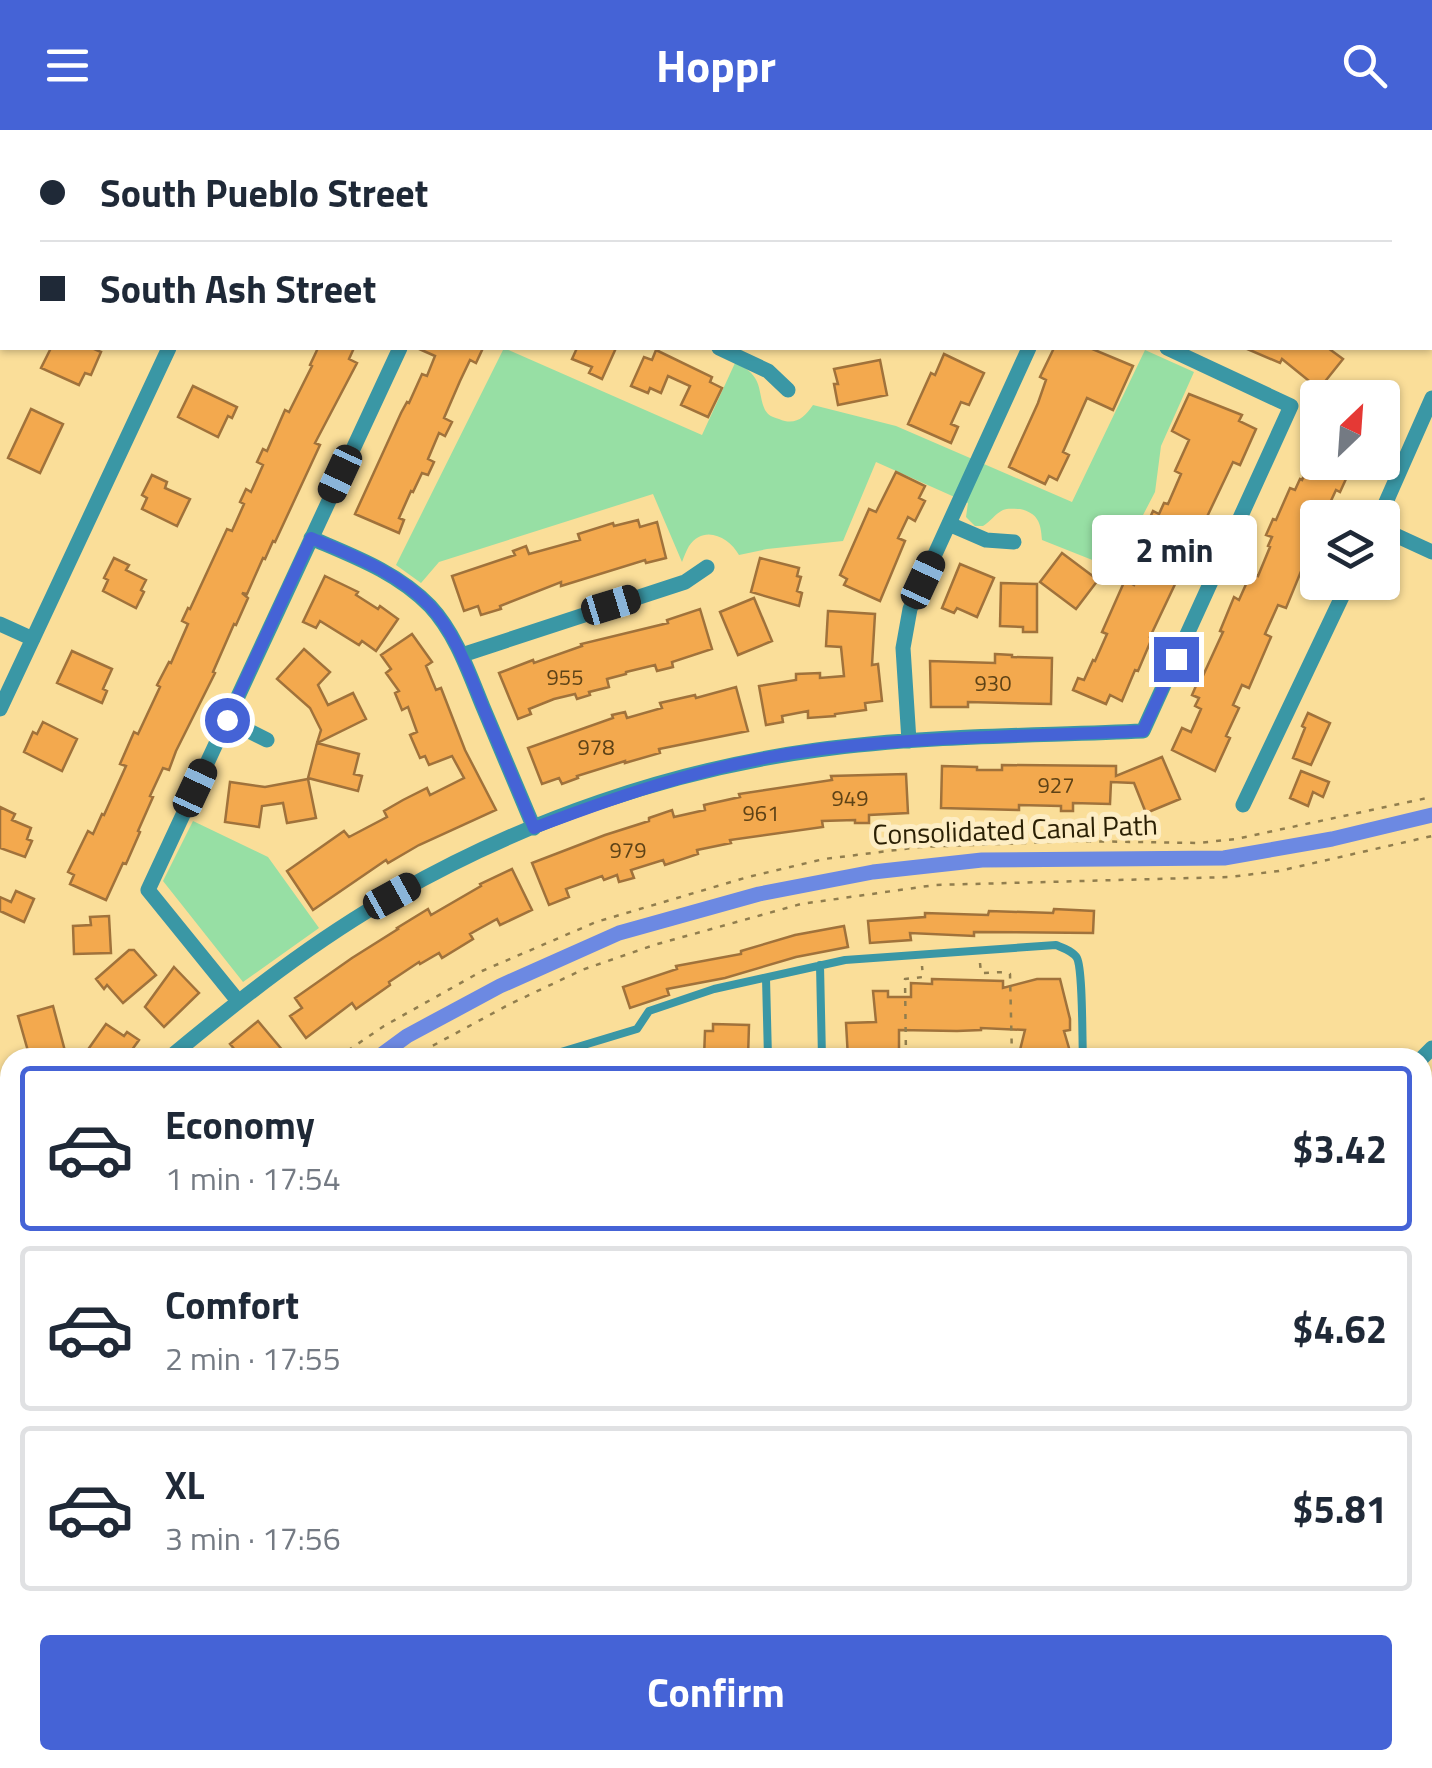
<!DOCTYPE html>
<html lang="en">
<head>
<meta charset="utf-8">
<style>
  :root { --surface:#fff; --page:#f6f6f7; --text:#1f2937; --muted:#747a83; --line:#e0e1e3; --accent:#4563d6 }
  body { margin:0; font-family:"Titillium Web",sans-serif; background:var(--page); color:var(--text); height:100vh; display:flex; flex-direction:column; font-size:38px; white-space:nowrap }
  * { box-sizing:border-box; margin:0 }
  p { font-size:32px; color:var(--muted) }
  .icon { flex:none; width:55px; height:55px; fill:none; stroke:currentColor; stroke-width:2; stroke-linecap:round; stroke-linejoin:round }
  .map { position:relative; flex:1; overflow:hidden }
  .panel { position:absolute; left:0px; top:918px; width:1432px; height:722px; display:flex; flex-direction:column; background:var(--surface); border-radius:30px 30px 0 0; box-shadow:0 2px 8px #0004 }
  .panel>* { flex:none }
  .guide { position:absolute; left:0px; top:0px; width:1432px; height:220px; box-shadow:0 2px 8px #0004; display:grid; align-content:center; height:220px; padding:0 40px; background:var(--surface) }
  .needle { width:65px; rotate:25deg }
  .buttons { position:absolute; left:1300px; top:250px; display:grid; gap:20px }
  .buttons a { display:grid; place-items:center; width:100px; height:100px; border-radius:10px; background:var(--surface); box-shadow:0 2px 8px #0004; font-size:50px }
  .end { position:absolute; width:45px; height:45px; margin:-22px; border:12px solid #4563d6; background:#fff; box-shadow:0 0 0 5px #fff }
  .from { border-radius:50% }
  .bubble { position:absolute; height:70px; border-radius:10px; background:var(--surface); box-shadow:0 2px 8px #0004; font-size:32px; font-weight:700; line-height:70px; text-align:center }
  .car { position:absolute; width:30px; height:60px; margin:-30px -15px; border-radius:12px; box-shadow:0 0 8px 2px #0007; background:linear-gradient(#222 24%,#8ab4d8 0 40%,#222 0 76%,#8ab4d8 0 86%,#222 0) }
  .guide b { display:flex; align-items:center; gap:35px; height:95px; font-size:38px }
  .guide b+b { border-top:2px solid var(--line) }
  .guide i { width:25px; height:25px; background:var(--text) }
  ul { padding:18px 0 0; list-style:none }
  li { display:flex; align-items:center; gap:30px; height:165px; margin:0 20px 15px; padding:0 20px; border:5px solid var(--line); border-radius:10px }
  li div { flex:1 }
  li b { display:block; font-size:38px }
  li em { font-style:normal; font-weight:700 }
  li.active { border-color:var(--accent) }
  li>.icon { width:90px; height:90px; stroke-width:1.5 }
  .action { display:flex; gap:20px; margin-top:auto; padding:20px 40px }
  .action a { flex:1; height:115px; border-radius:10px; background:var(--accent); color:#fff; font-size:40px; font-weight:700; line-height:115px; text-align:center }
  header { display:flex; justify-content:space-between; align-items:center; height:130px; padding:0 40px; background:var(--accent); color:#fff; font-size:45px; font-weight:700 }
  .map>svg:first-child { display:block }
  .green { fill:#97dfa4 }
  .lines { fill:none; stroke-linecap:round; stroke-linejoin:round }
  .canal { stroke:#6c89e2; stroke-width:15 }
  .building { fill:#f3a94e; stroke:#a0723b; stroke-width:2.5 }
  .path { stroke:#917e4e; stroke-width:2.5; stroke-dasharray:5 8; stroke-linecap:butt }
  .lane { stroke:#3a97a5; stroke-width:8 }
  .street { stroke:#3a97a5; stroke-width:15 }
  .secondary { stroke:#0c6b77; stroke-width:20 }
  .primary { stroke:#2c474b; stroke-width:22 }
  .route { stroke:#4563d6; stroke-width:12 }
  .labels { text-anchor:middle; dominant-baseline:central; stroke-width:10; stroke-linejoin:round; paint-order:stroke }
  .number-label { font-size:22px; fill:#5d4216 }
  .street-label { font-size:28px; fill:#2b2004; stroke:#fdedc4 }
</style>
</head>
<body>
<header><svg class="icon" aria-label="menu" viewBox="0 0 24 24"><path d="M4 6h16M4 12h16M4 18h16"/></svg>Hoppr<svg class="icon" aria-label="search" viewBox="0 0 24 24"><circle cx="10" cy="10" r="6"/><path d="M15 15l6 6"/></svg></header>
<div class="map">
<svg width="1432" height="1638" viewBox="0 0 1432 1638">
  <rect width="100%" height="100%" fill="#fade99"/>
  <path class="green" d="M504,218L702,305L735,233C743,237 750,240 755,248C761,257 760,270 765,280C769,286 772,287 779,289C795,296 804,288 813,275L896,296L1072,372L1145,220L1194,242L1161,316L1155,362L1115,439L1042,410C1041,393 1038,383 1020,379C1015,379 1007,378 1003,380C996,383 990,392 983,396H975L966,387L968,373L876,332L843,411L767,419L739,425C729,407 704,394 689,416C686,421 684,427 682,432L653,364L439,432L421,453L396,435Z
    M193,691L268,727L319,798L243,852L163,751Z
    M0,1495L10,1499V1630H15L11,1638H0Z"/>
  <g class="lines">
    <path class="canal" d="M377,928L407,906L500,856L619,803L759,764L873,742L982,730L1224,728L1332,709L1432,685
      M0,1327L10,1313"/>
  </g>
  <path class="building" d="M51,218H92L101,222L91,245L85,243L79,255L41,238Z
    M318,218H354L349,229L357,233L315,313L320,315L275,412L273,411L265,429L263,428L247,464L242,463L248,468L236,495L234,494L213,542L215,543L176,621L169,640L163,638L150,666L153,667L138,701L140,702L126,734L123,733L106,770L70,754L74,745L68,742L88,701L93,704L102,684L104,685L126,636L120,634L134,602L138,604L160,557L157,555L169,532L171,533L188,494L182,491L188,478L190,479L227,399L232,401L244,374L240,372L246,359L251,362L263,335L257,332L263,319L267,321L285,280L289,282L312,236L310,235Z
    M417,218H483L476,233L470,230L460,251L444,288L452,292L445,306L439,303L428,329L434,332L428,345L422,343L413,362L411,361L399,388L404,390L399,403L355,384L401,283L407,272L409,273L422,244L427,246L435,226Z
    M577,218H616L602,249L589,243L592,237L572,229Z
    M1054,218H1090L1133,236L1113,280L1087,268L1063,322L1069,325L1057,350L1049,346L1045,354L1009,337L1038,273L1046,250L1040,247Z
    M1245,218H1328L1343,229L1319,259L1282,229L1280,233Z
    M656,220L712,247L710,252L722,258L708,287L681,275L690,256L668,246L661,263L650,258L648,263L631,256L644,227L652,230Z
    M944,224L984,243L969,275L961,272L951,294L958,297L951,313L908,294L931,243L935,245Z
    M880,230L887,265L838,275L834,254H838L834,239Z
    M193,256L237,277L232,288L228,286L218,307L178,287Z
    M1189,264L1242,285L1239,291L1256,299L1240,335L1233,332L1150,507L1152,508L1138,541L1135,540L1122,571L1110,565L1106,574L1073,560L1078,548L1084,550L1093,530L1095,531L1107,504L1102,502L1125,450L1134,455L1147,429L1140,426L1150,406L1143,403L1153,381L1159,384L1164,373L1168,374L1181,344L1175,341L1189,310L1172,301Z
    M31,279L63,294L40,343L8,328Z
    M1310,332H1348L1346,336L1351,338L1340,362L1336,360L1323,388H1318L1306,414L1311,417L1286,478L1278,475L1265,504L1271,507L1249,558L1242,555L1233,575L1239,578L1226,606L1230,608L1215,641L1172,620L1182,598L1191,602L1201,579L1195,576L1199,568L1192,565L1199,549L1201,550L1223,502L1220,501L1234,467L1239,470L1251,443L1258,446L1270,417L1268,416L1272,407L1266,405L1273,389L1276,390L1290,358L1295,360L1300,349L1302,350Z
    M896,342L925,356L919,368L925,371L915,391L908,387L898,408L905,411L880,471L844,455L847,449L840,445L869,379L876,382Z
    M152,345L167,352L165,358L190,369L177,396L142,379L147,368L142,365Z
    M638,390L640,397L657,392L666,428L646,433L645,430L561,456V452L500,476L501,479L481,485L478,476L464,481L452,446L515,425L513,421L526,416L529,424L580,410L578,404L613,393L614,396Z
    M1062,423L1098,450L1076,479L1040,452Z
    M114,428L129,435L126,440L146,450L141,460L144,462L136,478L103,461L108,450L104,448Z
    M760,428L799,438L797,446L801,447L797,461L802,463L799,476L751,462Z
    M960,434L994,448L977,487L957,478L954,483L942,478Z
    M325,446L358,462L356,465L378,479L380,476L398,489L376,521L362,511L359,515L320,491L316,498L303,492Z
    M1001,453L1037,454V502H1023V497L1000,496Z
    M754,468L772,511L738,525L720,482Z
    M700,479L712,519L672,532L673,537L657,541L655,535L626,542V544L607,549L609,557L589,562L590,565L577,569L575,564L554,569L529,579L531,584L518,589L499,543L533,530L534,533L582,516L581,514L668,493L667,490Z
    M828,481L875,484L872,535L878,534L882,571L865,573L866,580L835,584V586L808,588V581L782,586L783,592L766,595L759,556L796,550V544L820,543V548L844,546L841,517L826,516Z
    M412,504L432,532L426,536L436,560L441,558L465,620L496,680L419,715L388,733L386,730L313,780L287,741L344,701L349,707L387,687L384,681L403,670L427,658L430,665L464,648L452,626L429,635L425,626L420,628L410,605L417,602L408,577L402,580L395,563L399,561L386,543L391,539L381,525Z
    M304,519L330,542L318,555L328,575L353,563L366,589L317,613L321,600L310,578L277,549Z
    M72,521L112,539L103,559L107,561L102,573L57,553Z
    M995,524L1012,525V527L1052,528L1051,574L968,572V577H931L930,531L995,533Z
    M736,557L748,601L659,619L660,623L625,633V631L577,646L578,648L562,654L559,648L542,654L528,618L613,588L612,585L625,582L627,588L662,578L660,573L695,565L696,568Z
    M1308,583L1330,593L1311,635L1293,628L1305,598L1302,596Z
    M43,592L77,609L62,641L24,622L33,602L37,604Z
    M317,613L359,624L354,644L362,646L358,661L308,648Z
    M1162,627L1180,669L1146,683L1134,653L1111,652L1110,674L1073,673V681H1061V676L1019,675V680L941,678L942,636L977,637V640H1002V635L1116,636V646Z
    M1301,641L1329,652L1323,667L1313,662L1308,676L1290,668Z
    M906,644L908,683L869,685V693H855V690L822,691L823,697L730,710L731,713L697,720L698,724L665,735L663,730L631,740L634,748L619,752L617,745L604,750L602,746L566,759L569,767L549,775L532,733L605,705L649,691V688L672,680L674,687L705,680L704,675L740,667L739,664L832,650L831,646Z
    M308,649L316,688L287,693L283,673L262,676L259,697L225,692L230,652L265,657Z
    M0,677L15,684L12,690L31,698L27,709L32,711L25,727L0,718Z
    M512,739L532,780L500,795L497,789L470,804L473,809L442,828L439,823L420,834L419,832L389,852L390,855L356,879L352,873L306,908L290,886L302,878L295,868L352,828L398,799L397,798L428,779L431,785L481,756L480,754Z
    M16,761L34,769L24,792L0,781V767L11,772Z
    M1054,779L1094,781L1093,803L974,802V806L910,803L911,810L870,813L868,791L925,787V783L988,785L989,781L1053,783Z
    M109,786L111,823L74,824L73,796L91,795L90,787Z
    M844,796L848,817L796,827L725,848L667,859L669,865L630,878L623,857L677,839L676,836L741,824V821L795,805Z
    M129,820H134L156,845L123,873L107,855L104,859L96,849Z
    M174,837L199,863L164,897L145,877Z
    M932,849L1003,851V858L1037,849H1060L1070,889V900L1064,901L1071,925L1060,928H1018L1025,900L981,898V900L957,901L899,900V928H848L846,893L876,892L873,861H888V867H911V853L932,854Z
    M53,876L65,921L42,928H30L18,886Z
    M258,891L289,928H227L235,920L230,914Z
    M106,894L124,906L127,902L139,910L126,928H82Z
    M713,894L749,895L748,928H704L705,901H713Z"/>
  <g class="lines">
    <path class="path" d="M980,833L981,843L1005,842L1010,844L1012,928
      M337,928L384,896L482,841L596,792L748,747L824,729L920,717L1075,711L1198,713L1236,709L1432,667
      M410,928L510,874L582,840L654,815L801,774L935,755L1229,747L1279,741L1432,706
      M906,928L905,849L923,847L922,836
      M0,1291L10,1277
      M0,1389L10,1374"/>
    <path class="lane" d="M820,835L822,928
      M766,848L768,928
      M541,928L637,899L649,881L714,859L845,830L1056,815C1063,818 1073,821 1077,828C1083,840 1082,910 1083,928"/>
    <path class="street" d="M687,0L693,2
      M269,2L270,0
      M500,2L501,0
      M725,2L726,0
      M719,218L768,241L788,260
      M1379,388L1432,268
      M949,394L986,410L1014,412
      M1382,399L1432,422
      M311,408C353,426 397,442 430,476C456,504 469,543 483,577C500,617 517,657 534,698
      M0,494L33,509
      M462,525L685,452L707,437
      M0,579L169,218
      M227,590L267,610
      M909,611L903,518L910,479L1029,218
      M1243,675L1349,452
      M238,871L148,760L400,218
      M169,928C241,868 315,810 396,764C525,690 671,640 817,620C924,605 1035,606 1143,601L1291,276L1167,218
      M1422,928L1432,918
      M0,1116L10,1103
      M131,1638L135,1630
      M1134,1638L1138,1630"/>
    <path class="secondary" d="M1021,0L1027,2
      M1103,0L1108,2
      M1269,2L1270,0
      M1430,161L1432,162
      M1430,199L1432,200"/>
    <path class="primary" d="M1422,1333L1432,1307
      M1422,1531L1432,1442
      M1375,1638L1376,1630
      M1411,1638L1412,1630"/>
  </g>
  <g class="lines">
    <path class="route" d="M227,590L311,408C353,426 398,442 430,476C456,504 469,543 483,577C500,617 517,657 534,698C628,662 722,631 822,619C928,606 1036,606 1143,601L1176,529"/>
  </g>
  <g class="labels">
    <g class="number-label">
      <text x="565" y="547">955</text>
      <text x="993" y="553">930</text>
      <text x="596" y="617">978</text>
      <text x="1056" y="655">927</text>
      <text x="850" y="668">949</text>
      <text x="761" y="683">961</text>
      <text x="628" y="720">979</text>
    </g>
    <g class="street-label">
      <text transform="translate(1015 699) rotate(-2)">Consolidated Canal Path</text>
    </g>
  </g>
</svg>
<div class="buttons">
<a><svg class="needle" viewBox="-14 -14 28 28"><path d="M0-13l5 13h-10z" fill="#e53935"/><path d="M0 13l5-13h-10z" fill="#747a83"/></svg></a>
<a><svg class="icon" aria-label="layers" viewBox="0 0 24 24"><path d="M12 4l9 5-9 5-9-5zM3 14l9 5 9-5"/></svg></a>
</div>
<i class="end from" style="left:227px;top:590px"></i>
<i class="end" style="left:1176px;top:529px"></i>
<div class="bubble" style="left:1092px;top:385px;width:165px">2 min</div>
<i class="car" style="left:340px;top:344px;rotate:205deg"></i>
<i class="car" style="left:923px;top:450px;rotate:25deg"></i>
<i class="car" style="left:611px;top:475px;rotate:73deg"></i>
<i class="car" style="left:195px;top:658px;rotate:25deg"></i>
<i class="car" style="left:392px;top:766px;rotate:61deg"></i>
<div class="guide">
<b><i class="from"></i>South Pueblo Street</b>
<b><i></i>South Ash Street</b>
</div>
<section class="panel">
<ul>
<li class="active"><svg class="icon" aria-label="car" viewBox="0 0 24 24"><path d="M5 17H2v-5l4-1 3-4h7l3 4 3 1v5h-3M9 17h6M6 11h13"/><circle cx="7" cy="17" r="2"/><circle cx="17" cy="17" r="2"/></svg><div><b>Economy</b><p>1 min · 17:54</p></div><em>$3.42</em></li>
<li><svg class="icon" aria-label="car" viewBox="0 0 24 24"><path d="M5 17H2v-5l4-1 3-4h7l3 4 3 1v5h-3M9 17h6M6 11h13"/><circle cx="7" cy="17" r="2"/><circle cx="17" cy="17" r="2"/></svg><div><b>Comfort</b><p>2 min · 17:55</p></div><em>$4.62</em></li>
<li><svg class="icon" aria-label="car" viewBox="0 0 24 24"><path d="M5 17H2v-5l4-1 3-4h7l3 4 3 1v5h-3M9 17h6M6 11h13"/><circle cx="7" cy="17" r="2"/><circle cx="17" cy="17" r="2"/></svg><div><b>XL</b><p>3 min · 17:56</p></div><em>$5.81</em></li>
</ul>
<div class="action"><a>Confirm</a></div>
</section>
</div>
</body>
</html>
